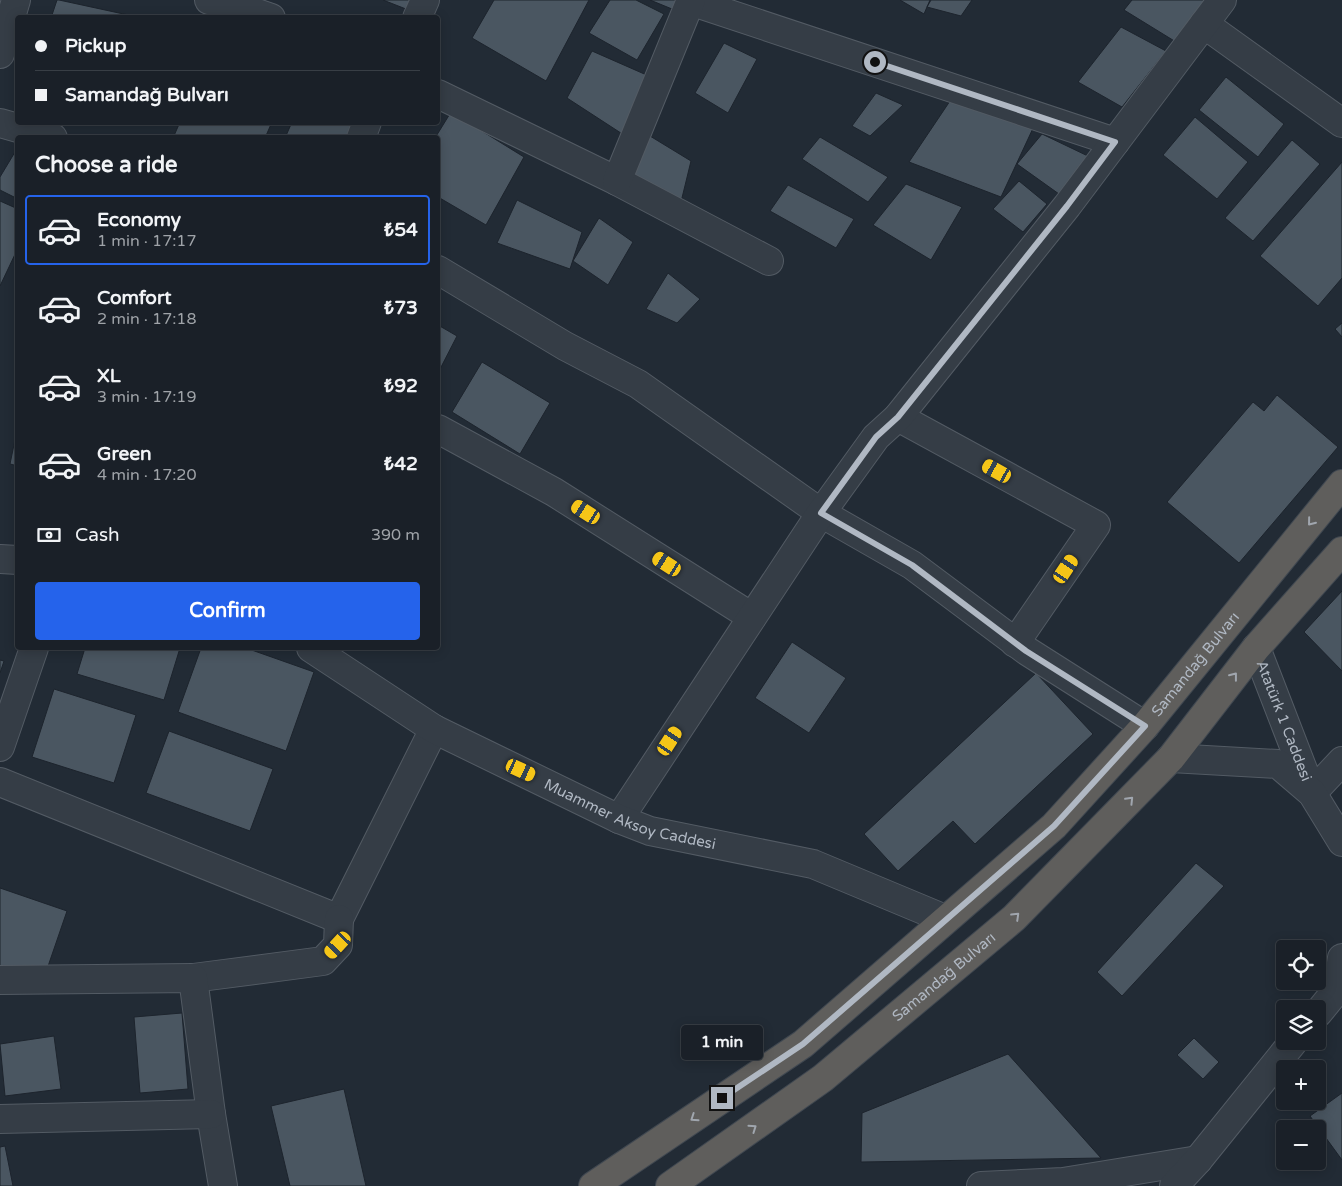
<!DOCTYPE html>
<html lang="en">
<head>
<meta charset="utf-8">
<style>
  :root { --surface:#1a2028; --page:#232830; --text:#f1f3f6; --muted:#9fa3a8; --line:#383e45; --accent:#2563eb }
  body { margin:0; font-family:"Varela Round",sans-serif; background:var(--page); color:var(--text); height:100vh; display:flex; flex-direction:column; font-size:19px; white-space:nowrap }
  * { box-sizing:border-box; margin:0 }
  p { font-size:16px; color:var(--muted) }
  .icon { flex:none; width:28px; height:28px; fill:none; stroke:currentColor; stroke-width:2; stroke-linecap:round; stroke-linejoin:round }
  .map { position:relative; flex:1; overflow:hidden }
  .drawer { position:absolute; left:15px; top:135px; width:425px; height:515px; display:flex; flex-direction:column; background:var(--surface); border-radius:5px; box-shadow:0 2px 12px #0003,0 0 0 1px var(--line) }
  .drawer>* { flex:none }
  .top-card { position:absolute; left:15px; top:15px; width:425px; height:110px; border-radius:5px; box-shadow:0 2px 12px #0003,0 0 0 1px var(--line); display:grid; align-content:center; height:110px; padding:0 20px; background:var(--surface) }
  .tools { position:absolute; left:1276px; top:940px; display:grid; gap:10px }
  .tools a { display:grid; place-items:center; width:50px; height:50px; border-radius:5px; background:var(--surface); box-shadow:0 2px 12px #0003,0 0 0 1px var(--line); font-size:25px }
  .end { position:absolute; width:22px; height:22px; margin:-11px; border:6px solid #b0b8c3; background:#111; box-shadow:0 0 0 2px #111 }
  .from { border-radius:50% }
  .bubble { position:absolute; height:35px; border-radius:5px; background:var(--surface); box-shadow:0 2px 12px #0003,0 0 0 1px var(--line); font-size:16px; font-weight:800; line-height:35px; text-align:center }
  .car { position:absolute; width:15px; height:30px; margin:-15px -8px; border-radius:6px; box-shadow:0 0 4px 1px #0007; background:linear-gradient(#f5c518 24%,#345 0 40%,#f5c518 0 76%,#345 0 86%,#f5c518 0) }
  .top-card b { display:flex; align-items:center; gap:18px; height:48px; font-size:19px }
  .top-card b+b { border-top:1px solid var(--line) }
  .top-card i { width:12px; height:12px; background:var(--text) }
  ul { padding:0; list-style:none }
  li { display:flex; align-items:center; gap:15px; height:70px; margin:0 10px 8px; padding:0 10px; border:2px solid transparent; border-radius:5px }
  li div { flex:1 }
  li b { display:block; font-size:19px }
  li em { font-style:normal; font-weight:800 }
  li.selected { border-color:var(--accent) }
  li>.icon { width:45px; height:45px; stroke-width:1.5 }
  h2 { padding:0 20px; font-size:22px; line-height:60px }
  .pay { display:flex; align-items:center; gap:12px; height:55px; padding:0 20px; font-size:19px }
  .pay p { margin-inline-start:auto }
  .cta { display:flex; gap:10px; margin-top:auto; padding:10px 20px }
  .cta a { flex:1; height:58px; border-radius:5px; background:var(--accent); color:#fff; font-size:20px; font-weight:800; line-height:58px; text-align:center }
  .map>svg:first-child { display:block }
  .building { fill:#4a5661; stroke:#1d242d }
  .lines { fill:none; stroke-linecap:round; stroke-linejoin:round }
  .minor-casing { stroke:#535b64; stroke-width:30 }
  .tertiary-casing { stroke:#535b64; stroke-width:30 }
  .trunk-casing { stroke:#404851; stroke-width:30 }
  .minor { stroke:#353d46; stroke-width:28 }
  .tertiary { stroke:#353d46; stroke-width:28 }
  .trunk { stroke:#5f5e5c; stroke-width:28 }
  .oneway { stroke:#a0a6ae }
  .route { stroke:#b0b8c3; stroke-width:6 }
  .labels { text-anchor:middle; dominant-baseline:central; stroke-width:4; stroke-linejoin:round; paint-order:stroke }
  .street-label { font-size:15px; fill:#b0b8c3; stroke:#1b222a }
</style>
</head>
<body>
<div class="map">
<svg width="1342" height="1186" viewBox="0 0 1342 1186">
  <rect width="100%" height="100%" fill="#222b35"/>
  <path class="building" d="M57,0H59L142,18H51Z
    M383,0H416L411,11Z
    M494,0H589L546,81L472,38Z
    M610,0H636L664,14L637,60L589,33Z
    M650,0H677L672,9Z
    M900,0H930L924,14Z
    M931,0H972L961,16L927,7Z
    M1132,0H1209L1176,42L1124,10Z
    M1121,27L1166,51L1122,107L1078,82Z
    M724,43L757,59L728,113L695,93Z
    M592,51L658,80L627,137L567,98Z
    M1226,77L1284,124L1258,157L1199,110Z
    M876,93L903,105L870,136L852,126Z
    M952,98L1035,124L1001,197L909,162Z
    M451,112L524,157L486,225L438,197V138H435Z
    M1195,117L1248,162L1217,199L1163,155Z
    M180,122H272L265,138H173Z
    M292,122H355L349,138H285Z
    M1042,134L1090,157L1059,194L1017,164Z
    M650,136L691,161L681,202L630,176Z
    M820,137L888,177L868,202L802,159Z
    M1292,140L1320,164L1253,241L1225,218Z
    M18,147V199L0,190V177Z
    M1342,162V278L1318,306L1260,256Z
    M1019,181L1047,204L1023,232L993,209Z
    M906,184L962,207L931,260L873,225Z
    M788,185L854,219L836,248L770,211Z
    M517,200L582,232L570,269L497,243Z
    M0,201L18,209V248L0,286Z
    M599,218L633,242L608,285L573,261Z
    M668,273L700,299L677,323L646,309Z
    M1342,323V337L1335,329Z
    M438,325L457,336L438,373Z
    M482,362L550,403L520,454L452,412Z
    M1277,395L1338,447L1239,563L1167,502L1253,402L1264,411Z
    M17,430H18V466L10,464Z
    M1342,591V671L1304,632Z
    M792,642L846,678L809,733L755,698Z
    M85,648H180L164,700L77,674Z
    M201,648H246L314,672L286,751L178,712Z
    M0,660L4,661L0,673Z
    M1036,673L1093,734L975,844L953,821L898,871L864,834Z
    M54,689L136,715L114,783L32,757Z
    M169,731L273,769L250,831L146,793Z
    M1196,863L1224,886L1122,996L1097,972Z
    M0,888L67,911L45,975L0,974Z
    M182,1013L188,1089L140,1093L134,1017Z
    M54,1036L61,1089L5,1096L0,1044Z
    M1194,1038L1219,1062L1203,1079L1177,1055Z
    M1008,1054L1101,1158L861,1162L862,1113Z
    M344,1089L366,1186H290L271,1106Z
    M1342,1093V1160L1310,1116Z
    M5,1146L13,1186H0V1147Z"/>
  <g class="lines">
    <defs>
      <g id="minor">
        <path d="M209,0L237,6L271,18"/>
        <path d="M690,1L1115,142"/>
        <path d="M417,18L425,0"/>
        <path d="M1204,24L1342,123"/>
        <path d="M0,54L16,0"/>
        <path d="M438,94L617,181L769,261"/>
        <path d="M0,123L53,138"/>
        <path d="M361,138L367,122"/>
        <path d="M617,181L691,0"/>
        <path d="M438,270L565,346L638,384L821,513L912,565L1027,651L1145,726"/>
        <path d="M898,417L1096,525L1015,643"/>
        <path d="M438,429L554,492L752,617"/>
        <path id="s1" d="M1256,648L1312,793L1342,761"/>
        <path d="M0,747L34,648"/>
        <path d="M1171,758L1278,764L1312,793L1342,842"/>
        <path d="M0,782L339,919L434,729"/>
        <path d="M619,819L821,513L876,437L898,417L1067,206L1222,0"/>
        <path d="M193,978L323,961L338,945L339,919"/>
        <path d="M0,980L193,978L211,1114L223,1186"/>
        <path d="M1318,1013L1336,991L1342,958"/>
        <path d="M0,1119L211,1114"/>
        <path d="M981,1186L1063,1182L1198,1160"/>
        <path d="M1174,1186L1198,1160L1294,1041"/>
      </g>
      <g id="tertiary">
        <path d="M0,559L18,560"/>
        <path id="s2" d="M311,648L434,729L619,819L650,831L813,864L945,919"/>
      </g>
      <g id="trunk">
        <path id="s3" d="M593,1186L803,1044L1054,826L1145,726L1342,484"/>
        <path id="s4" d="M670,1186L823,1078L1014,918L1171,758L1256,648L1342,551"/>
      </g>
    </defs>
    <use href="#minor" class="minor-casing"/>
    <use href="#tertiary" class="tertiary-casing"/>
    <use href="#trunk" class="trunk-casing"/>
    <use href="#minor" class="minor"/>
    <use href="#tertiary" class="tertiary"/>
    <use href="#trunk" class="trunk"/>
  </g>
  <defs><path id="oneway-chevron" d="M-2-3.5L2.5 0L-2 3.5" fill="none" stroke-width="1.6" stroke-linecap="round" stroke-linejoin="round" transform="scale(1.25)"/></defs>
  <g class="oneway">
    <use href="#oneway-chevron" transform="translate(1311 522) rotate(129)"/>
    <use href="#oneway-chevron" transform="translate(1234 676) rotate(-52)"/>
    <use href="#oneway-chevron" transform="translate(1130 800) rotate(-46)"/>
    <use href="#oneway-chevron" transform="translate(1016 916) rotate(-44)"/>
    <use href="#oneway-chevron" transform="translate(694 1118) rotate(146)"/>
    <use href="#oneway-chevron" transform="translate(753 1128) rotate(-35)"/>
  </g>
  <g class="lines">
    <path class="route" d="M722,1098L803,1044L1054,826L1145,726L1026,651L912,565L821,513L876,437L898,417L1067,206L1115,142L875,62"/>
  </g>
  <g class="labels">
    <g class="street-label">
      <text stroke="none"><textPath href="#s3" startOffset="801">Samandağ Bulvarı</textPath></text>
      <text stroke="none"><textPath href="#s1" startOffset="78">Atatürk 1 Caddesi</textPath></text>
      <text stroke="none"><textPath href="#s2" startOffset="362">Muammer Aksoy Caddesi</textPath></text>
      <text stroke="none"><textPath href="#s4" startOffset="345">Samandağ Bulvarı</textPath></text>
    </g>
  </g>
</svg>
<div class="tools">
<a><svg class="icon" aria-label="locate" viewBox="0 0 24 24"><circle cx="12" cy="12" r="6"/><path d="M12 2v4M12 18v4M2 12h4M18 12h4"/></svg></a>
<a><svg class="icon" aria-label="layers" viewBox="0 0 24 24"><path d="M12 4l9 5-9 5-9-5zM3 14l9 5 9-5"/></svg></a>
<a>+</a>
<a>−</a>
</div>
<i class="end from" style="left:875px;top:62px"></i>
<i class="end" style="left:722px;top:1098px"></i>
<div class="bubble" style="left:681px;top:1025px;width:82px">1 min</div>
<i class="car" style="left:997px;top:471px;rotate:299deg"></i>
<i class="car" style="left:586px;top:512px;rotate:302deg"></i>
<i class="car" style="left:667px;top:564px;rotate:303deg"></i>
<i class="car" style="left:1066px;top:569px;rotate:34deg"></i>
<i class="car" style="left:670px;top:741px;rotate:33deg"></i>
<i class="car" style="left:521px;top:770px;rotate:115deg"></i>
<i class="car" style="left:338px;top:945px;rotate:223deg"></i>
<div class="top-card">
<b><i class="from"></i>Pickup</b>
<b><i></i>Samandağ Bulvarı</b>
</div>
<section class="drawer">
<h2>Choose a ride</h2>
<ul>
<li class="selected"><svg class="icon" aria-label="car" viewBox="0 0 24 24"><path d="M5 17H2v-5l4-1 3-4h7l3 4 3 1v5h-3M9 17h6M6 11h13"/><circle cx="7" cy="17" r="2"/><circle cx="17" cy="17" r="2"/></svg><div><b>Economy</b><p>1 min · 17:17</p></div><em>₺54</em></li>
<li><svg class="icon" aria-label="car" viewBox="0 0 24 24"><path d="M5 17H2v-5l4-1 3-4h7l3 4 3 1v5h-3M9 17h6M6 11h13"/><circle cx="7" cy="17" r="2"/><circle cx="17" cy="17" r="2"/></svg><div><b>Comfort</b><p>2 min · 17:18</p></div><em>₺73</em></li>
<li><svg class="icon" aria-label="car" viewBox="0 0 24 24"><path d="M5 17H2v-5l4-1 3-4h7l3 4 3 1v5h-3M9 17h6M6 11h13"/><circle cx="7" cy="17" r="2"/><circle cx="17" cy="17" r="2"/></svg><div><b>XL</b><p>3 min · 17:19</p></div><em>₺92</em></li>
<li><svg class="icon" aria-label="car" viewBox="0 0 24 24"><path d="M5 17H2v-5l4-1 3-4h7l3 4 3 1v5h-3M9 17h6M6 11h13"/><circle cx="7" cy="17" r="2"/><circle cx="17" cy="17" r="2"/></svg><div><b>Green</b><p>4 min · 17:20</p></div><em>₺42</em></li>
</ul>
<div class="pay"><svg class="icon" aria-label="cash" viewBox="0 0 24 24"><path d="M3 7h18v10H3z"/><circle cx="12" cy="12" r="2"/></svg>Cash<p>390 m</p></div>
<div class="cta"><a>Confirm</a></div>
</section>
</div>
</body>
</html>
